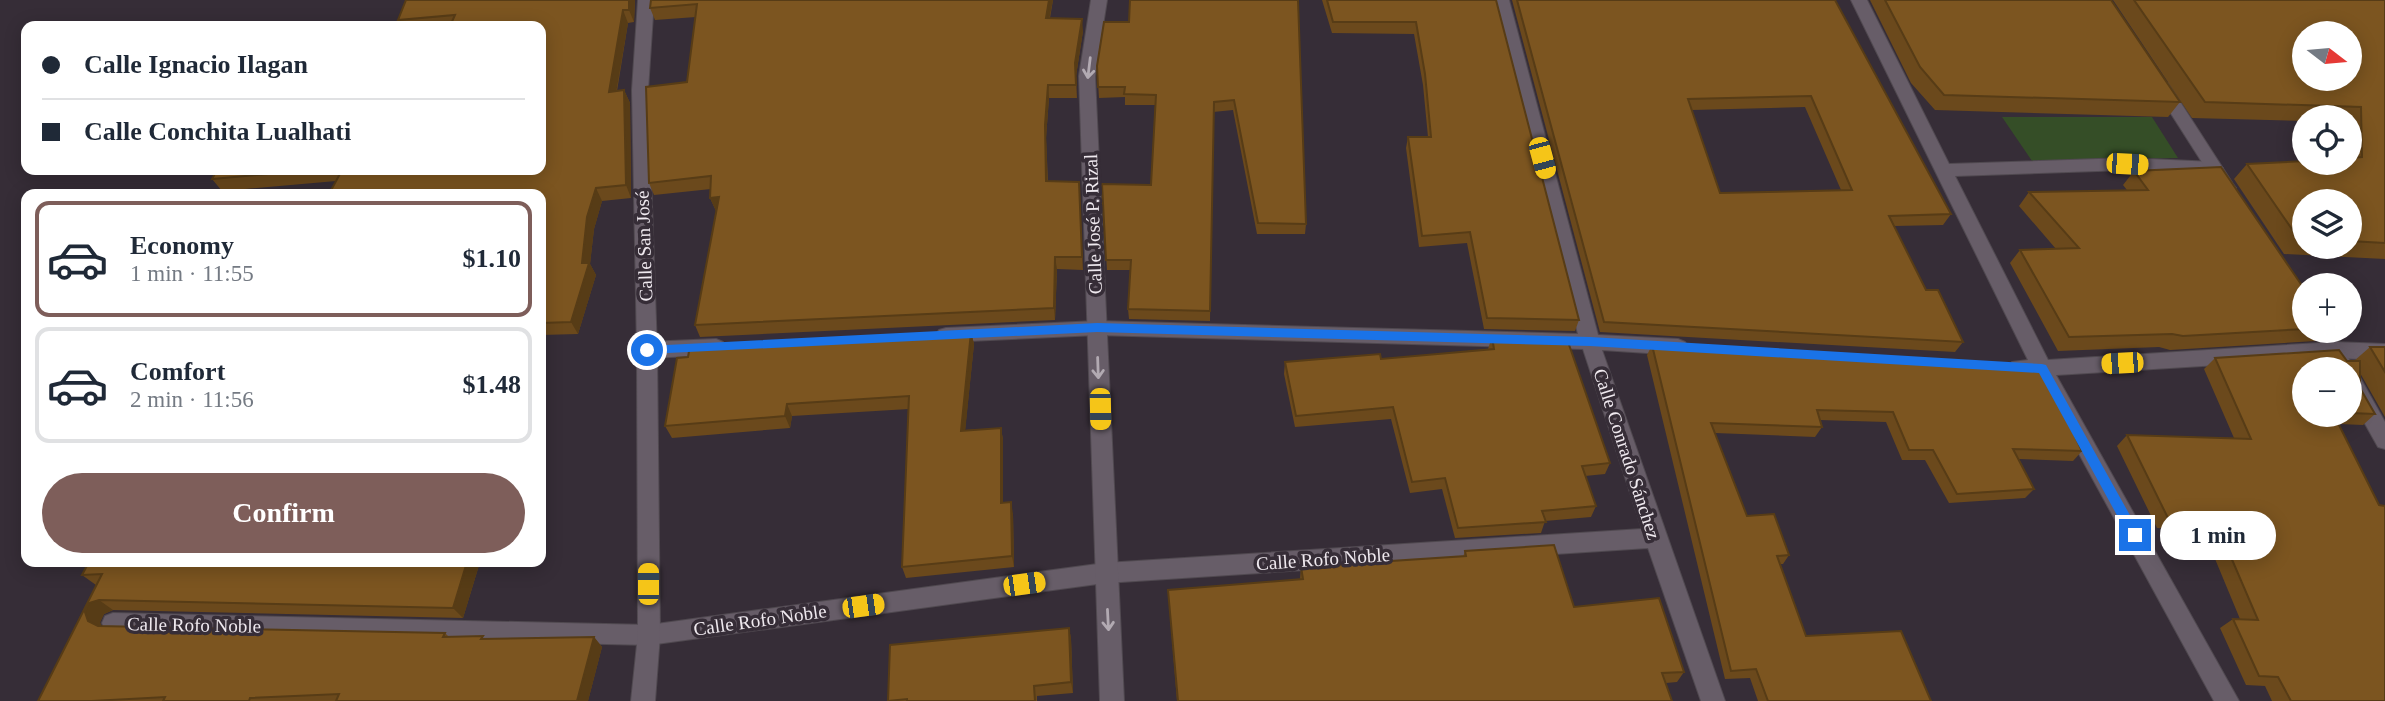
<!DOCTYPE html>
<html lang="en">
<head>
<meta charset="utf-8">
<style>
  :root { --surface:#fff; --page:#f6f6f7; --text:#1f2937; --muted:#747a83; --line:#e0e1e3; --accent:#7e5e5a }
  body { margin:0; font-family:Georgia,serif; background:var(--page); color:var(--text); height:100vh; display:flex; flex-direction:column; font-size:26px; white-space:nowrap }
  * { box-sizing:border-box; margin:0 }
  p { font-size:23px; color:var(--muted) }
  .icon { flex:none; width:38px; height:38px; fill:none; stroke:currentColor; stroke-width:2; stroke-linecap:round; stroke-linejoin:round }
  .map { position:relative; flex:1; overflow:hidden }
  .panel { position:absolute; left:21px; top:189px; width:525px; height:378px; display:flex; flex-direction:column; background:var(--surface); border-radius:14px; box-shadow:0 4px 18px #0003 }
  .panel>* { flex:none }
  .top-card { position:absolute; left:21px; top:21px; width:525px; height:154px; border-radius:14px; box-shadow:0 4px 18px #0003; display:grid; align-content:center; height:154px; padding:0 21px; background:var(--surface) }
  .needle { width:46px; rotate:106deg }
  .tools { position:absolute; left:2292px; top:21px; display:grid; gap:14px }
  .tools a { display:grid; place-items:center; width:70px; height:70px; border-radius:50%; background:var(--surface); box-shadow:0 4px 18px #0003; font-size:35px }
  .end { position:absolute; width:32px; height:32px; margin:-16px; border:9px solid #1a73e8; background:#fff; box-shadow:0 0 0 4px #fff }
  .from { border-radius:50% }
  .bubble { position:absolute; height:49px; border-radius:24px; background:var(--surface); box-shadow:0 4px 18px #0003; font-size:23px; font-weight:600; line-height:49px; text-align:center }
  .car { position:absolute; width:21px; height:42px; margin:-21px -10px; border-radius:9px; box-shadow:0 0 5px 2px #0007; background:linear-gradient(#f5c518 24%,#345 0 40%,#f5c518 0 76%,#345 0 86%,#f5c518 0) }
  .top-card b { display:flex; align-items:center; gap:24px; height:66px; font-size:26px }
  .top-card b+b { border-top:2px solid var(--line) }
  .top-card i { width:18px; height:18px; background:var(--text) }
  ul { padding:12px 0 0; list-style:none }
  li { display:flex; align-items:center; gap:21px; height:116px; margin:0 14px 10px; padding:0 7px; border:4px solid var(--line); border-radius:14px }
  li div { flex:1 }
  li b { display:block; font-size:26px }
  li em { font-style:normal; font-weight:600 }
  li.on { border-color:var(--accent) }
  li>.icon { width:63px; height:63px; stroke-width:1.5 }
  .button { display:flex; gap:14px; margin-top:auto; padding:14px 21px }
  .button a { flex:1; height:80px; border-radius:42px; background:var(--accent); color:#fff; font-size:28px; font-weight:600; line-height:80px; text-align:center }
  .map>svg:first-child { display:block }
  .green { fill:#354e27 }
  .lines { fill:none; stroke-linecap:round; stroke-linejoin:round }
  .minor-casing { stroke:#504950; stroke-width:2 }
  .tertiary-casing { stroke:#504950; stroke-width:2 }
  .secondary-casing { stroke:#504950; stroke-width:2 }
  .minor { fill:#675d68; fill-rule:evenodd }
  .tertiary { fill:#675d68; fill-rule:evenodd }
  .secondary { fill:#675d68; fill-rule:evenodd }
  .wall { fill:#6b491c; fill-rule:evenodd }
  .shaded-wall { fill:#573c16 }
  .building { fill:#7c5520; stroke:#573c16; stroke-width:2; fill-rule:evenodd }
  .oneway { stroke:#b2aab2 }
  .route { fill:#1a73e8 }
  .labels { text-anchor:middle; dominant-baseline:central; stroke-width:7; stroke-linejoin:round; paint-order:stroke }
  .street-label { font-size:19px; fill:#efe9ef; stroke:#362d37 }
</style>
</head>
<body>
<div class="map">
<svg width="2385" height="701" viewBox="0 0 2385 701">
  <rect width="100%" height="100%" fill="#362d37"/>
  <path class="green" d="M2002,117H2152L2178,158L2032,161Z"/>
  <g class="lines">
    <defs>
      <path id="minor" d="M1493,0H1509L1598,335L1678,339L1685,342L1688,347L1685,352L1678,355L1602,350L1725,701H1701L1648,548L1105,583L649,645L113,633L105,630L102,623L105,616L113,613L649,625L1105,563L1642,529L1583,349L1097,335L946,342L939,340L936,335L939,330L946,328L1097,321L1578,334Z
        M1851,0H1867L1949,164L2127,158L2214,162L2223,168L2214,174L2127,170L1955,176L2048,360L2335,342L2385,344V360L2335,358L2056,375L2239,701H2214L2036,375L2012,372L2009,367L2012,362L2028,360Z
        M716,339L723,342L726,347L723,352L716,355L647,358L640,355L637,350L640,345L647,342Z"/>
      <path id="tertiary" d="M638,0H654L648,90L657,350L660,635L655,701H631L638,635L637,350L632,90Z
        M2162,82L2168,83L2233,184L2236,188L2233,192H2221L2154,87Z
        M2313,331H2332L2352,364L2354,371L2357,372L2385,422V449L2378,447L2350,397V369H2335Z"/>
      <path id="secondary" d="M1091,0H1107L1095,76L1124,701H1100L1079,76Z"/>
    </defs>
    <use href="#minor" class="minor-casing"/>
    <use href="#tertiary" class="tertiary-casing"/>
    <use href="#secondary" class="secondary-casing"/>
    <use href="#minor" class="minor"/>
    <use href="#tertiary" class="tertiary"/>
    <use href="#secondary" class="secondary"/>
  </g>
  <path class="wall" d="M635,0L634,22L628,23L617,91L624,90L630,103L631,198L602,201L594,229L590,264L596,275L578,334L541,335V194L336,181L222,191L212,179L217,170H541V26H402L398,20Z
    M651,0H1053L1050,18L1083,31L1076,76L1077,98H1049L1046,138L1048,181L1079,182L1083,270L1057,269L1055,320L700,337L695,325L717,210L716,211L710,198L711,189L654,195L649,183L687,82L696,17L655,20L650,8Z
    M1298,0L1306,224L1305,234H1257L1233,110L1213,112L1210,321L1129,319L1128,309L1131,270H1107L1102,184L1151,185L1155,105H1125V97L1099,98L1097,66L1129,22Z
    M1322,0H1496L1579,320L1575,331L1484,329L1467,243L1419,247L1406,148L1408,137H1428L1423,85L1414,34L1332,33Z
    M1512,0H1835L1951,214L1943,225L1894,226L1926,290L1963,342L1955,352L1600,332ZM1805,107L1841,190L1720,193L1692,110Z
    M1870,0H2111L2180,102L2168,117L1935,110L1911,83Z
    M2113,0H2385V259L2284,254L2234,179L2247,164L2350,163V117H2305V121L2192,118ZM2305,201H2350V247H2305Z
    M2134,171L2305,290V331H2326L2316,341L2170,350L2159,347L2058,351L2010,263L2020,250L2056,249L2019,206L2029,192L2127,190L2123,185Z
    M971,332L974,344L965,430L1001,428L1003,440V503L1013,514L1014,567L906,578L902,567L909,409L792,416L790,428L672,438L665,426Z
    M1492,337L1610,463L1605,474L1585,476L1596,506L1591,517L1545,521L1541,533L1455,538L1442,489L1410,493L1391,419L1295,427L1284,374L1285,362L1381,359L1488,349Z
    M1652,345L2082,451L2073,461L2019,459L2034,489L2025,498L1949,503L1925,460H1902L1886,422L1820,420L1822,427L1815,437L1715,433L1747,516L1789,555L1783,564H1780L1806,636L1931,701H1758L1750,678L1725,679L1647,355Z
    M2370,347H2385V417L2360,373V388L2375,414L2363,425L2339,424L2385,701H2272L2265,686L2246,685L2220,628L2233,619H2240L2203,530L2157,528L2117,446L2127,435L2234,438L2204,369L2215,358L2354,361ZM2350,369V415H2305Z
    M1465,551L1574,607L1684,672L1677,682L1666,683L1672,701H1177L1168,590L1300,579L1301,567L1463,557Z
    M480,562L463,618L113,610L104,614L100,622L101,626L445,633L449,637L486,639L594,637L602,647L588,701H38L96,585L82,575Z
    M1069,628L1071,639L1073,693L1037,696V701H888Z"/>
  <path class="shaded-wall" d="M629,0H635L634,22L629,10Z
    M1049,0H1053L1047,30L1046,18Z
    M623,10L628,23L614,105L609,92Z
    M1082,19L1083,31L1076,76L1077,98L1075,63Z
    M1048,85L1049,98L1046,138L1048,194L1046,181L1045,125Z
    M624,90L630,103L631,198L626,185Z
    M1079,182L1080,194L1083,270L1082,257Z
    M596,188L602,201L594,229L590,264L596,275L578,334L571,322L582,263L587,217Z
    M719,197L724,209L716,211L710,198Z
    M1055,257L1057,269L1055,320L1054,308Z
    M971,332L974,344L964,443L961,431Z
    M787,404L792,416L790,428L785,416Z
    M1001,428L1003,440V515L1001,503Z
    M1011,502L1013,514L1014,567L1012,556Z
    M467,562H480L463,618L453,608Z
    M99,600L113,610L104,614L100,622L103,631L88,621L85,612L89,603Z
    M1069,628L1071,639L1073,693L1071,682Z
    M594,637L602,647L588,701H577Z"/>
  <path class="building" d="M406,0H629V10H623L609,92L624,90L626,185L596,188L587,217L582,263H589L571,322L541,323V194H329L342,170H541V26H450L455,15L398,20Z
    M651,0H1049L1046,18L1082,19L1075,63L1076,85H1048L1045,125L1046,181L1079,182L1082,257H1055L1054,308L695,325L719,197L710,198L711,176L649,183L646,87L687,82L697,4L650,8Z
    M1130,0H1298L1306,224L1258,223L1234,100L1214,102L1210,311L1128,309L1131,260H1106L1102,184L1151,185L1156,95L1124,94L1125,87H1098L1097,66L1104,22H1129Z
    M1327,0H1496L1579,320L1487,318L1470,232L1422,236L1408,137H1431L1425,74L1416,22H1333Z
    M1517,0H1835L1951,214L1889,216L1926,290H1938L1963,342L1604,322ZM1811,96L1852,190L1720,193L1688,99Z
    M1885,0H2111L2180,102L1944,95L1920,67Z
    M2134,0H2385V243L2350,241V201H2305V239L2298,238L2247,164L2305,161V163H2350V158L2362,157L2361,107L2205,102ZM2305,33H2350V79H2305Z
    M2221,167L2305,290V329L2183,336L2172,334L2069,337L2020,250L2079,248L2029,192L2148,190L2134,171Z
    M217,170H314L212,179Z
    M971,332L961,431L1001,428V503L1011,502L1012,556L902,567L909,396L787,404L785,416L665,426L677,358L688,357L690,346Z
    M1492,337L1567,339L1610,463L1582,466L1596,506L1542,511L1546,522L1458,528L1445,478L1412,482L1393,407L1296,416L1285,362L1380,354L1381,359L1494,349Z
    M1652,345L2043,367L2082,451L2013,449L2034,489L1957,494L1933,450H1909L1893,412L1817,410L1822,427L1711,423L1747,516L1774,514L1789,555L1777,556L1806,636L1901,631L1931,701H1768L1756,669L1731,671Z
    M2370,347H2385V372Z
    M2339,350L2347,361H2360V388L2375,414L2350,413V369H2305V415H2334L2379,505L2385,506V701H2291L2278,677L2259,676L2233,619L2258,620L2215,520L2168,518L2127,435L2251,439L2215,358Z
    M1554,545L1574,607L1659,598L1684,672L1662,673L1672,701H1178L1168,590L1303,579L1301,567L1466,556L1465,551Z
    M89,562H467L453,608L99,600L89,603L85,612L88,621L98,626L445,633L443,637L483,636L481,639L594,637L577,701H336L339,694L250,698L249,701H163L165,697L92,701H38L102,574L82,575Z
    M1069,628L1071,682L1034,686L1035,701H907V699L888,701L890,645Z"/>
  <defs><path id="oneway-shaft" d="M-6 0H5M1.5-3L5.5 0L1.5 3" fill="none" stroke-width="1.6" stroke-linecap="round" stroke-linejoin="round" transform="scale(1.75)"/></defs>
  <g class="oneway">
    <use href="#oneway-shaft" transform="translate(1089 68) rotate(97)"/>
    <use href="#oneway-shaft" transform="translate(1098 368) rotate(88)"/>
    <use href="#oneway-shaft" transform="translate(1108 620) rotate(87)"/>
  </g>
  <path class="route" d="M1097,323L1590,337L2042,364L2046,365L2141,535L2139,539H2130L2039,373L1590,346L1097,332L647,354L641,350L647,346Z"/>
  <g class="labels">
    <g class="street-label">
      <text transform="translate(1093 224) rotate(-92)">Calle José P. Rizal</text>
      <text transform="translate(644 246) rotate(-92)">Calle San José</text>
      <text transform="translate(1627 454) rotate(72)">Calle Conrado Sánchez</text>
      <text transform="translate(1323 559) rotate(-4)">Calle Rofo Noble</text>
      <text transform="translate(760 620) rotate(-8)">Calle Rofo Noble</text>
      <text transform="translate(194 625) rotate(1)">Calle Rofo Noble</text>
    </g>
  </g>
</svg>
<div class="tools">
<a><svg class="needle" viewBox="-14 -14 28 28"><path d="M0-13l5 13h-10z" fill="#e53935"/><path d="M0 13l5-13h-10z" fill="#747a83"/></svg></a>
<a><svg class="icon" aria-label="locate" viewBox="0 0 24 24"><circle cx="12" cy="12" r="6"/><path d="M12 2v4M12 18v4M2 12h4M18 12h4"/></svg></a>
<a><svg class="icon" aria-label="layers" viewBox="0 0 24 24"><path d="M12 4l9 5-9 5-9-5zM3 14l9 5 9-5"/></svg></a>
<a>+</a>
<a>−</a>
</div>
<i class="end from" style="left:647px;top:350px"></i>
<i class="end" style="left:2135px;top:535px"></i>
<div class="bubble" style="left:2160px;top:511px;width:116px">1 min</div>
<i class="car" style="left:1542px;top:158px;rotate:165deg"></i>
<i class="car" style="left:2127px;top:164px;rotate:93deg"></i>
<i class="car" style="left:2122px;top:363px;rotate:267deg"></i>
<i class="car" style="left:1100px;top:409px;rotate:179deg"></i>
<i class="car" style="left:648px;top:584px;rotate:0deg"></i>
<i class="car" style="left:1024px;top:584px;rotate:82deg"></i>
<i class="car" style="left:863px;top:606px;rotate:82deg"></i>
<div class="top-card">
<b><i class="from"></i>Calle Ignacio Ilagan</b>
<b><i></i>Calle Conchita Lualhati</b>
</div>
<section class="panel">
<ul>
<li class="on"><svg class="icon" aria-label="car" viewBox="0 0 24 24"><path d="M5 17H2v-5l4-1 3-4h7l3 4 3 1v5h-3M9 17h6M6 11h13"/><circle cx="7" cy="17" r="2"/><circle cx="17" cy="17" r="2"/></svg><div><b>Economy</b><p>1 min · 11:55</p></div><em>$1.10</em></li>
<li><svg class="icon" aria-label="car" viewBox="0 0 24 24"><path d="M5 17H2v-5l4-1 3-4h7l3 4 3 1v5h-3M9 17h6M6 11h13"/><circle cx="7" cy="17" r="2"/><circle cx="17" cy="17" r="2"/></svg><div><b>Comfort</b><p>2 min · 11:56</p></div><em>$1.48</em></li>
</ul>
<div class="button"><a>Confirm</a></div>
</section>
</div>
</body>
</html>
